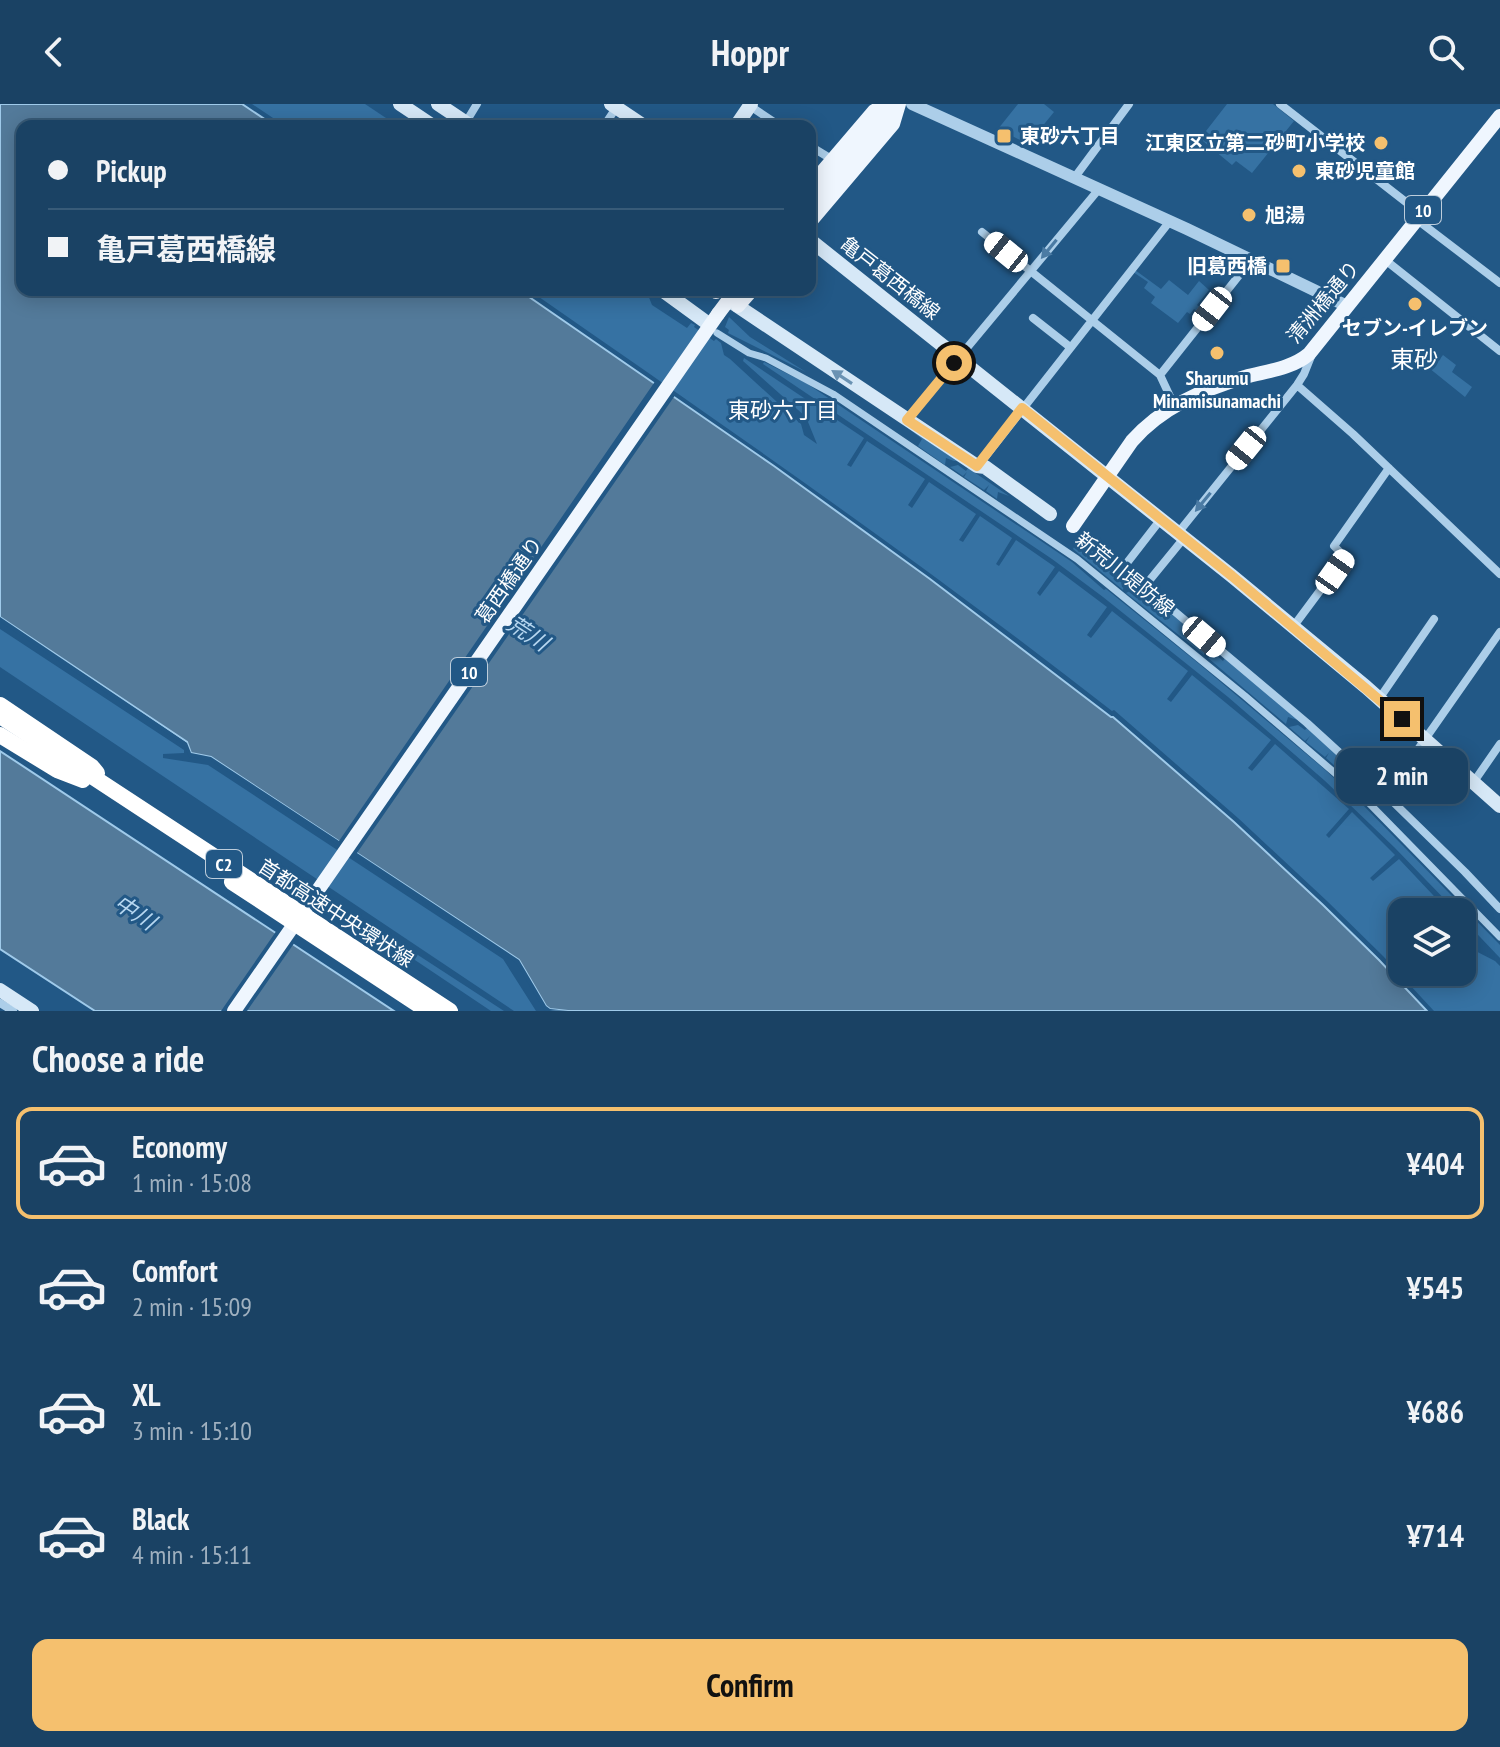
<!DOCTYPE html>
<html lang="en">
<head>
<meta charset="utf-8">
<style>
  :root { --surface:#1a4264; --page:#274d6d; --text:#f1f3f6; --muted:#9fb0bf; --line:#385b78; --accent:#f5c06e }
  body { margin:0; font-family:"PT Sans Narrow","Noto Sans JP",sans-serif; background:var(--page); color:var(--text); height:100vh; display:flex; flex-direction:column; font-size:30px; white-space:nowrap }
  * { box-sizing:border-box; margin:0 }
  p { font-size:26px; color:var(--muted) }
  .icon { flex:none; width:44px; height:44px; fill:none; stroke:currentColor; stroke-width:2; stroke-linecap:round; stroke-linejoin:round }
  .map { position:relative; height:907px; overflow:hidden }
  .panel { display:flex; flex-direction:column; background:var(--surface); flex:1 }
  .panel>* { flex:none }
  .banner { position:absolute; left:16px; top:16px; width:800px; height:176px; border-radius:16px; box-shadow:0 4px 20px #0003,0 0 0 2px var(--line); display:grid; align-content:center; height:176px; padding:0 32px; background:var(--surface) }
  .fabs { position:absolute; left:1388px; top:794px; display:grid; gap:16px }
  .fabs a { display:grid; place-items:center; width:88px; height:88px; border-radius:16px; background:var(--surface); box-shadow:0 4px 20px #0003,0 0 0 2px var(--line); font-size:40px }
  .end { position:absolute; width:36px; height:36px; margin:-18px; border:10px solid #f5c06e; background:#111; box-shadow:0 0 0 4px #111 }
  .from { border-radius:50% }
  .bubble { position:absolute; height:56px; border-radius:16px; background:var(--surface); box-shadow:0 4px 20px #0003,0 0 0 2px var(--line); font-size:26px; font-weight:800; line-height:56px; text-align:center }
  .car { position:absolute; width:24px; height:48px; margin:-24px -12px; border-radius:10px; box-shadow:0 0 6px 2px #0007; background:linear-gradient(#fff 24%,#345 0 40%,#fff 0 76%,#345 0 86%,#fff 0) }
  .banner b { display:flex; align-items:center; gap:28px; height:76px; font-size:30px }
  .banner b+b { border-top:2px solid var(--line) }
  .banner i { width:20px; height:20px; background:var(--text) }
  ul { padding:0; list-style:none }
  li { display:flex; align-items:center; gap:24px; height:112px; margin:0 16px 12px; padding:0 16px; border:4px solid transparent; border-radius:16px }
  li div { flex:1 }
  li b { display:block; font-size:30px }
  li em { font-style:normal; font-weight:800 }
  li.on { border-color:var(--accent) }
  li>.icon { width:72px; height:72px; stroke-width:1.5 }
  h2 { padding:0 32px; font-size:36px; line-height:96px }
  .primary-button { display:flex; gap:16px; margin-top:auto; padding:16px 32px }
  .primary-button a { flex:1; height:92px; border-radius:16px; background:var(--accent); color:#111; font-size:32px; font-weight:800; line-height:92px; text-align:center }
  header { display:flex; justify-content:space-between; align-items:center; height:104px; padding:0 32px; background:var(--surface); font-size:36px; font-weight:800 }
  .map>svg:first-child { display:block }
  .green { fill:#3672a3 }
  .water { fill:#537a9a; stroke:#9fcaea; stroke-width:2 }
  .pier { fill:#225886 }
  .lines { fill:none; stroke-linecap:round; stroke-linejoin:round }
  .pedestrian { stroke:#accee9; stroke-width:7 }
  .minor { stroke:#accee9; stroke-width:8 }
  .tertiary { stroke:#accee9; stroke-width:12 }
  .secondary { stroke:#d6e8f7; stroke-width:14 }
  .primary { stroke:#eff6fe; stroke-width:14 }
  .motorway { stroke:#fff; stroke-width:16 }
  .primary-bridge { stroke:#eff6fe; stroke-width:14 }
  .motorway-bridge { stroke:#fff; stroke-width:16 }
  .oneway { fill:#4b7ba4 }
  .oneway2 { fill:#6a92b3 }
  .route { stroke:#f5c06e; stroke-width:10 }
  .poi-dot { fill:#f5c06e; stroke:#225886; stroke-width:3 }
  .labels { text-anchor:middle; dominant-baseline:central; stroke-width:6; stroke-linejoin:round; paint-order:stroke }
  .shield { fill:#225886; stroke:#bdcddb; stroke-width:2 }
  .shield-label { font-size:18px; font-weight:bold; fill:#fff }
  .poi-label { font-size:20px; font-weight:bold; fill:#fff; stroke:#225886; text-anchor:start }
  .street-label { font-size:20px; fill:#fff; stroke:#225886 }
  .neighbourhood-label { font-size:22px; fill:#fff; stroke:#225886 }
  .water-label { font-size:22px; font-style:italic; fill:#b7d7f0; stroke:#225886 }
  .quarter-label { font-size:24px; fill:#fff; stroke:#225886 }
</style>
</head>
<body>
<header><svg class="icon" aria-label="back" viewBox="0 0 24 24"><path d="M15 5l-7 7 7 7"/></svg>Hoppr<svg class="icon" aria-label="search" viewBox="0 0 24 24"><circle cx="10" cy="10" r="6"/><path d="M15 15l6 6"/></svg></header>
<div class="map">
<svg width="1500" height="907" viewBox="0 0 1500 907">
  <rect width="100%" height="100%" fill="#225886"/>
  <path class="green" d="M252,0H365L398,22H285Z
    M1018,0H1044L1054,8L1028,40L998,25Z
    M1227,0H1273L1294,17L1252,69L1236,57L1232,61L1203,37L1209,30L1206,27Z
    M1135,166L1161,185L1169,176L1188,191L1199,177L1209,186L1197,201L1205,208L1203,211L1194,205L1190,210L1187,208L1178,219L1151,199L1155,193L1144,184L1148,178L1133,168Z
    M529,186H641L648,191L652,201L687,224L691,219L695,221L694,223L714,237L716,235L721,239L724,251L730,255L801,320L804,331L817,340L806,313L743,257L744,254L864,334L847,361L851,363L867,337L925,375L908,401L912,404L929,378L976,410L959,436L963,438L980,412L1012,434L996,460L999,462L1016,436L1055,463L1037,489L1040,492L1059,467L1107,503L1087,531L1091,534L1112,507L1188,567L1167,595L1171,598L1192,571L1271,636L1248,664L1252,667L1275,640L1349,705L1326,731L1329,734L1352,708L1395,751L1370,774L1373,777L1399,755L1449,808H1402V868H1462V840L1495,857L1500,862V907H1434L1383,852L1327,797L1238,714L1114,606L1112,607C923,459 726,323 529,186Z
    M729,213L750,233L806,268L728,229L729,226L725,223Z
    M1443,251L1456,261L1452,268L1472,283L1465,293L1429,264L1438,253L1440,255Z
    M764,258L806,279L1072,458L1104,486L1106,485L1198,559L1323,664L1360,698L1500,841V854L1462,814V808H1457L1394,743L1324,676L1228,593L1103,493L1052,455L763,260Z
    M904,321L957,357H954L946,354L945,361L918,342L922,335Z
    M958,361L966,367L968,364L1009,392L998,388L997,395L986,387L989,381L984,386L964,373L967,368L963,372L950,363Z
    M1078,436L1135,481L1124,479L1123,486L1073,445Z
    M1134,485L1141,491L1144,488L1216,546L1205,543L1204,551L1126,489Z
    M0,525L184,646V649L163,650V654L208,661L503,855L536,907H514L0,563Z
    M1215,550L1223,557L1225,554L1298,616L1288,613L1286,620L1208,554Z
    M1298,621L1305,626L1307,624L1378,687L1367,681L1365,688L1345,671L1349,665L1344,670L1326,654L1329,649L1325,653L1306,638L1310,632L1305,637L1289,623Z
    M381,827L504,907H491L403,848Z"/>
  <path class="water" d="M0,0H242L275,22H22V186H519L774,362L930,475L1111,613H1113L1234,718L1323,801L1379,856L1427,907H568L550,905L546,902L519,856L211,653L191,649L187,638L0,513Z
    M0,647L394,907H95L0,845Z"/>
  <path class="pier" d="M656,276L676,290L357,749L519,856L546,902L550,905L568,907L544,906L516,859L210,656L189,653L184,641L0,518V513L187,639L191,649L211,653L339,737Z
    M277,826L295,838L247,907H221Z"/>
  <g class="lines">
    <path class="pedestrian" d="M717,229L749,249L766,254L833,290L1077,455L1245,592L1364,694L1500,833"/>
    <path class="minor" d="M747,0L780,22
      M1280,0L1420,109
      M466,18L477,0
      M604,22L618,1
      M810,42L833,56
      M1075,73L1129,0
      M1416,115L1500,179
      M982,128L1160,271L1174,301
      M1384,155L1500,247
      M1033,214L1070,243
      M1160,271L1252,155
      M1297,281L1353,330L1500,470
      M907,316L1099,85
      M978,362L1170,117
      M1161,415L1123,464L1307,619L1386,691
      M1178,429L1297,281L1304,270L1312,250
      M1144,483L1184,434
      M1293,523L1345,453L1334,442L1389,364
      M1500,528L1386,691L1465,768L1500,805
      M1379,595L1434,515
      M1473,679L1500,640
      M0,899L13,907"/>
    <path class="tertiary" d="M912,0L1187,125L1347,202"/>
    <path class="secondary" d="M400,0L433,22
      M438,0L471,22
      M611,0L644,22
      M736,22L751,0
      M810,136L1232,472L1366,583L1500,702
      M662,186L710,221
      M730,197L977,362L985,363L1050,410
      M0,886L32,907"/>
    <path class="primary" d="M810,82L874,7L888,0
      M810,100L895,0
      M810,118L893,20L899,0
      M716,188L718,186
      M738,202L752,186
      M1073,422L1132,337C1162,303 1202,286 1245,273C1267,267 1291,265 1309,250L1500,12
      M234,907L718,210"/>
    <path class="motorway" d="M0,601L92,663L97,669
      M0,631L57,666L83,676"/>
    <path class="primary-bridge" d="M718,210L736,186"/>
    <path class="motorway-bridge" d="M0,612L450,907
      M232,778L428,907"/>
  </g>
  <defs><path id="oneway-solid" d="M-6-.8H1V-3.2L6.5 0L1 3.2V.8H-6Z" transform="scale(2)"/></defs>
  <g class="oneway">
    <use href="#oneway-solid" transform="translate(1049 145) rotate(129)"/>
    <use href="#oneway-solid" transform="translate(1203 398) rotate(129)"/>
  </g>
  <use class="oneway2" href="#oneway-solid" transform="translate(842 273) rotate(-147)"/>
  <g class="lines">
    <path class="route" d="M954,259L907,316L977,362L1022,304L1232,472L1402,615"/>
  </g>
  <g class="poi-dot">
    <rect x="996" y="24" width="16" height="16" rx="4"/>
    <circle cx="1381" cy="39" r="8"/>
    <circle cx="1299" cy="67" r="8"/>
    <circle cx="1249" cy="111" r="8"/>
    <rect x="1275" y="154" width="16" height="16" rx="4"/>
    <circle cx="1415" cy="200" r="8"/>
    <circle cx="1217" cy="249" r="8"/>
  </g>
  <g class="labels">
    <g class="shield">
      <rect x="1405" y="92" width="36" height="28" rx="6"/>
      <rect x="451" y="554" width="36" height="28" rx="6"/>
      <rect x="206" y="746" width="36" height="28" rx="6"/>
    </g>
    <g class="shield-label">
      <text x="1423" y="106">10</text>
      <text x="469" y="568">10</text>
      <text x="224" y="760">C2</text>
    </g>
    <g class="poi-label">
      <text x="1020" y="32">東砂六丁目</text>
      <text x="1365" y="39" text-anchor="end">江東区立第二砂町小学校</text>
      <text x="1315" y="67">東砂児童館</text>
      <text x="1265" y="111">旭湯</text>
      <text x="1267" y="162" text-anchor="end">旧葛西橋</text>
      <text x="1415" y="224" text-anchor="middle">セブン-イレブン</text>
      <text x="1217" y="274" text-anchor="middle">Sharumu<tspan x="1217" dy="23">Minamisunamachi</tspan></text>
    </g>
    <g class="street-label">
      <text transform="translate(890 174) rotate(38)">亀戸葛西橋線</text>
      <text transform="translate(1323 198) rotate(-50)">清洲橋通り</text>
      <text transform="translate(1125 470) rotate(39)">新荒川堤防線</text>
      <text transform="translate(509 476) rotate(-55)">葛西橋通り</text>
      <text transform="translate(336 809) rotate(33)">首都高速中央環状線</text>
    </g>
    <g class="neighbourhood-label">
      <text x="783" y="306">東砂六丁目</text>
    </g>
    <g class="water-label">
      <text transform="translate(528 529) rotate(33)">荒川</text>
      <text transform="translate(135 808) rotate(33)">中川</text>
    </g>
    <g class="quarter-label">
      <text x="1414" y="255">東砂</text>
    </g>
  </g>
</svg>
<div class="fabs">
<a><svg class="icon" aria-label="layers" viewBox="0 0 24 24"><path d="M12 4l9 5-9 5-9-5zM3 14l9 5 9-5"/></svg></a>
</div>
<i class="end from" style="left:954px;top:259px"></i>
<i class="end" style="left:1402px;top:615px"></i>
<div class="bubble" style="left:1336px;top:644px;width:132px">2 min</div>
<i class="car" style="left:1006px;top:148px;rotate:309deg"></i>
<i class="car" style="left:1212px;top:205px;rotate:218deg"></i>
<i class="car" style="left:1246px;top:344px;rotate:219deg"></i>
<i class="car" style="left:1335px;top:468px;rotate:35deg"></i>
<i class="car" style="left:1204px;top:533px;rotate:130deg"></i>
<div class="banner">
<b><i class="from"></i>Pickup</b>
<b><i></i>亀戸葛西橋線</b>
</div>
</div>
<section class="panel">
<h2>Choose a ride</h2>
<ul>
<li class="on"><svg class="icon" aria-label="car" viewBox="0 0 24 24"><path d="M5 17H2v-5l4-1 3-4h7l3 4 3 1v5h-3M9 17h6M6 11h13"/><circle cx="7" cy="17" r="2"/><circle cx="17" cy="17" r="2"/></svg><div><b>Economy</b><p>1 min · 15:08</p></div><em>¥404</em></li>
<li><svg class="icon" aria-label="car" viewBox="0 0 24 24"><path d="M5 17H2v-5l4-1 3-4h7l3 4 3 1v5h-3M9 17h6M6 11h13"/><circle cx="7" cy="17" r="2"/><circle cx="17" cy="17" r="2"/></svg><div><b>Comfort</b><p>2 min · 15:09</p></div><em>¥545</em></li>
<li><svg class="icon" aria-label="car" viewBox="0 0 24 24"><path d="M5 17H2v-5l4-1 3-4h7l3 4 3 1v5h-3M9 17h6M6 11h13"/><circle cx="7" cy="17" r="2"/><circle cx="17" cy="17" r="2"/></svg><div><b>XL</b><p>3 min · 15:10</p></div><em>¥686</em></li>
<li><svg class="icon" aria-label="car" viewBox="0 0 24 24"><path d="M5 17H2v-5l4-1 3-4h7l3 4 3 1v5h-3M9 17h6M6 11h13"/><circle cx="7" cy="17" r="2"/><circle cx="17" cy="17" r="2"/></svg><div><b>Black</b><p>4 min · 15:11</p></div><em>¥714</em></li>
</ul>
<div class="primary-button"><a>Confirm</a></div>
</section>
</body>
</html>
